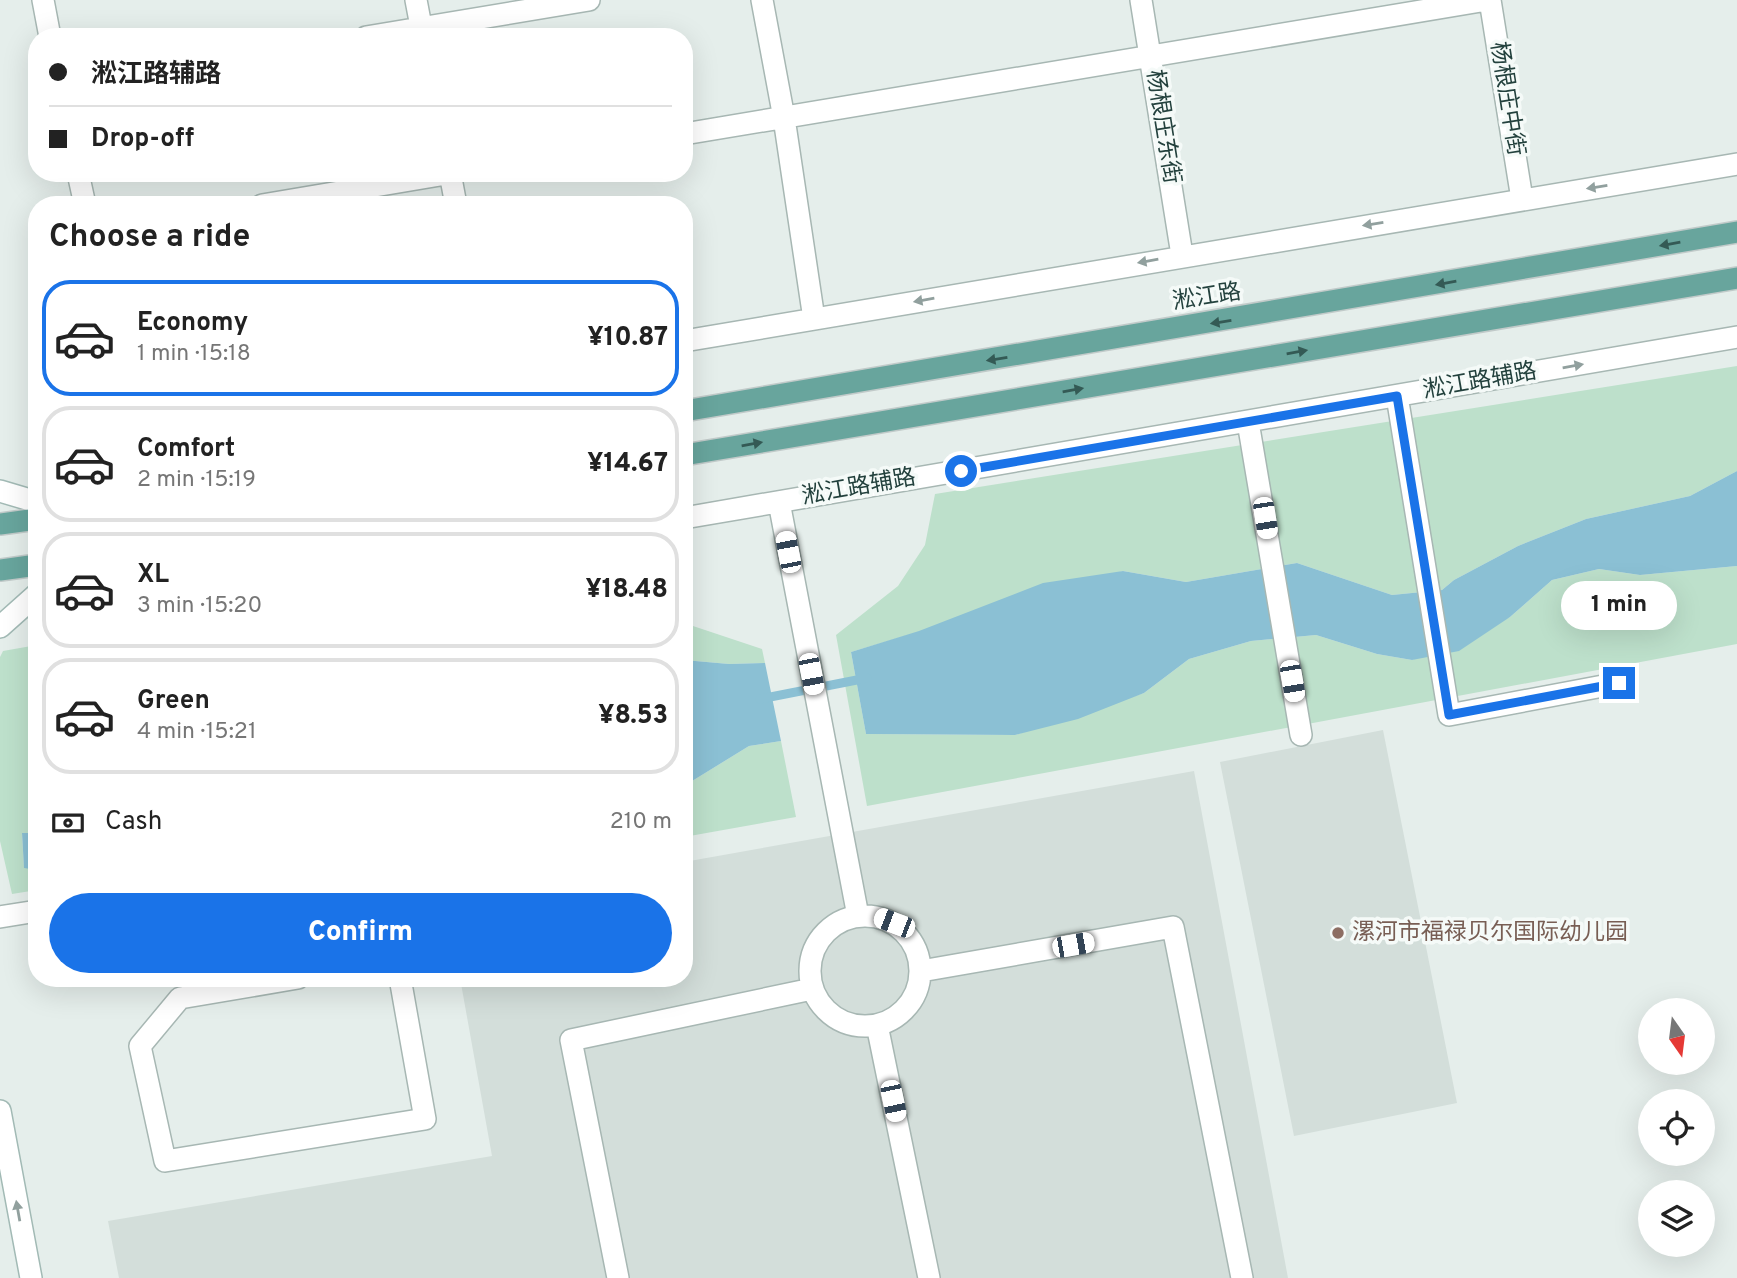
<!DOCTYPE html>
<html lang="en">
<head>
<meta charset="utf-8">
<style>
  :root { --surface:#fff; --page:#f2f2f2; --text:#222; --muted:#767676; --line:#e0e0e0; --accent:#1a73e8 }
  body { margin:0; font-family:Overpass,"Noto Sans SC",sans-serif; background:var(--page); color:var(--text); height:100vh; display:flex; flex-direction:column; font-size:26px; white-space:nowrap }
  * { box-sizing:border-box; margin:0 }
  p { font-size:23px; color:var(--muted) }
  .icon { flex:none; width:38px; height:38px; fill:none; stroke:currentColor; stroke-width:2; stroke-linecap:round; stroke-linejoin:round }
  .map { position:relative; flex:1; overflow:hidden }
  .details { position:absolute; left:28px; top:196px; width:665px; height:791px; display:flex; flex-direction:column; background:var(--surface); border-radius:28px; box-shadow:0 7px 28px #0002 }
  .details>* { flex:none }
  .guide { position:absolute; left:28px; top:28px; width:665px; height:154px; border-radius:28px; box-shadow:0 7px 28px #0002; display:grid; align-content:center; height:154px; padding:0 21px; background:var(--surface) }
  .needle { width:46px; rotate:166deg }
  .controls { position:absolute; left:1638px; top:998px; display:grid; gap:14px }
  .controls a { display:grid; place-items:center; width:77px; height:77px; border-radius:50%; background:var(--surface); box-shadow:0 7px 28px #0002; font-size:35px }
  .end { position:absolute; width:32px; height:32px; margin:-16px; border:9px solid #1a73e8; background:#fff; box-shadow:0 0 0 4px #fff }
  .from { border-radius:50% }
  .bubble { position:absolute; height:49px; border-radius:24px; background:var(--surface); box-shadow:0 7px 28px #0002; font-size:23px; font-weight:800; line-height:49px; text-align:center }
  .car { position:absolute; width:21px; height:42px; margin:-21px -10px; border-radius:9px; box-shadow:0 0 5px 2px #0007; background:linear-gradient(#fff 24%,#345 0 40%,#fff 0 76%,#345 0 86%,#fff 0) }
  .guide b { display:flex; align-items:center; gap:24px; height:66px; font-size:26px }
  .guide b+b { border-top:2px solid var(--line) }
  .guide i { width:18px; height:18px; background:var(--text) }
  ul { padding:0; list-style:none }
  li { display:flex; align-items:center; gap:21px; height:116px; margin:0 14px 10px; padding:0 7px; border:4px solid var(--line); border-radius:28px }
  li div { flex:1 }
  li b { display:block; font-size:26px }
  li em { font-style:normal; font-weight:800 }
  li.active { border-color:var(--accent) }
  li>.icon { width:63px; height:63px; stroke-width:1.5 }
  h2 { padding:0 21px; font-size:32px; line-height:84px }
  .pay { display:flex; align-items:center; gap:18px; height:77px; padding:0 21px; font-size:26px }
  .pay p { margin-inline-start:auto }
  .button { display:flex; gap:14px; margin-top:auto; padding:14px 21px }
  .button a { flex:1; height:80px; border-radius:42px; background:var(--accent); color:#fff; font-size:28px; font-weight:800; line-height:80px; text-align:center }
  .map>svg:first-child { display:block }
  .built { fill:#d3deda }
  .green { fill:#bde0cb }
  .water { fill:#8bc0d4 }
  .lines { fill:none; stroke-linecap:round; stroke-linejoin:round }
  .stream { stroke:#8bc0d4; stroke-width:9 }
  .minor-casing { stroke:#a7b7b3; stroke-width:24 }
  .secondary-casing { stroke:#a2bab5; stroke-width:24 }
  .primary-casing { stroke:#c1cac9; stroke-width:24 }
  .minor { stroke:#fff; stroke-width:21 }
  .secondary { stroke:#fff; stroke-width:21 }
  .primary { stroke:#68a59d; stroke-width:21 }
  .oneway { fill:#91a09e }
  .oneway2 { fill:#345a55 }
  .route { stroke:#1a73e8; stroke-width:9 }
  .education-dot { fill:#8d6e63; stroke:#f5faf8; stroke-width:2.5 }
  .labels { text-anchor:middle; dominant-baseline:central; stroke-width:7; stroke-linejoin:round; paint-order:stroke }
  .street-label { font-size:23px; fill:#23413d; stroke:#f5faf8 }
  .education-label { font-size:23px; fill:#785e54; stroke:#f5faf8; text-anchor:start }
</style>
</head>
<body>
<div class="map">
<svg width="1737" height="1278" viewBox="0 0 1737 1278">
  <rect width="100%" height="100%" fill="#e5eeeb"/>
  <path class="built" d="M1383,730L1457,1103L1294,1136L1220,762Z
    M1194,771L1288,1278H119L108,1221L492,1156L460,978H684V862Z"/>
  <path class="green" d="M1737,366V471L1690,496L1586,519L1518,546L1454,580L1442,590L1392,595L1297,563L1186,582L1123,571L851,652L866,734L1015,735L1144,693L1189,659L1251,641L1316,635L1377,654L1412,660L1510,617L1552,580L1599,569L1640,575L1737,566V644L867,806L836,635L898,586L925,545L935,494Z
    M684,623L762,649L765,663L729,664L684,660Z
    M37,645V833L22,834L24,867L37,870V890L12,894L0,841V657L3,651Z
    M781,741L796,817L684,837V786L749,746Z"/>
  <path class="water" d="M1737,471V566L1640,575L1599,569L1552,580L1510,617L1459,651L1412,660L1377,654L1316,635L1251,641L1189,659L1144,693L1078,719L1015,735L866,734L851,652L919,631L1043,583L1123,571L1186,582L1297,563L1392,595L1442,590L1454,580L1518,546L1586,519L1690,496Z
    M684,660L729,664L765,663L781,741L749,746L684,786Z
    M22,833H37V870L24,868Z"/>
  <g class="lines">
    <path class="stream" d="M760,699L867,678"/>
    <defs>
      <path id="minor" d="M43,0L50,37
        M416,0L423,37
        M762,0L784,118L814,319
        M1141,0L1182,255
        M1490,0L1522,199
        M366,37L589,0
        M684,134L1487,0
        M78,173L85,205
        M450,173L456,205
        M262,205L452,173
        M684,341L1737,164
        M1397,396L1449,715L1619,683
        M1248,422L1301,735
        M779,502L858,916
        M684,518L1737,337
        M810 971a55 55 0 1 1 110 0a55 55 0 1 1-110 0Z
        M0,917L37,911
        M921,971L1173,927L1242,1278
        M298,978L180,998L140,1046L165,1161L425,1119L400,978
        M877,1025L929,1278
        M618,1278L571,1040L812,989"/>
      <path id="secondary" d="M0,491L37,502
        M0,627L37,594
        M0,1111L31,1278"/>
      <path id="primary" d="M684,411L1737,232
        M684,455L1737,278
        M0,524L37,519
        M0,570L37,565"/>
    </defs>
    <use href="#minor" class="minor-casing"/>
    <use href="#secondary" class="secondary-casing"/>
    <use href="#primary" class="primary-casing"/>
    <use href="#minor" class="minor"/>
    <use href="#secondary" class="secondary"/>
    <use href="#primary" class="primary"/>
  </g>
  <defs><path id="oneway-solid" d="M-6-.8H1V-3.2L6.5 0L1 3.2V.8H-6Z" transform="scale(1.75)"/></defs>
  <g class="oneway">
    <use href="#oneway-solid" transform="translate(1597 187) rotate(171)"/>
    <use href="#oneway-solid" transform="translate(1373 224) rotate(171)"/>
    <use href="#oneway-solid" transform="translate(1148 261) rotate(170)"/>
    <use href="#oneway-solid" transform="translate(924 300) rotate(170)"/>
    <use href="#oneway-solid" transform="translate(1573 366) rotate(-10)"/>
    <use href="#oneway-solid" transform="translate(18 1211) rotate(-100)"/>
  </g>
  <g class="oneway2">
    <use href="#oneway-solid" transform="translate(1670 244) rotate(170)"/>
    <use href="#oneway-solid" transform="translate(1446 283) rotate(170)"/>
    <use href="#oneway-solid" transform="translate(1221 322) rotate(171)"/>
    <use href="#oneway-solid" transform="translate(1297 352) rotate(-10)"/>
    <use href="#oneway-solid" transform="translate(997 359) rotate(171)"/>
    <use href="#oneway-solid" transform="translate(1073 390) rotate(-10)"/>
    <use href="#oneway-solid" transform="translate(752 444) rotate(-10)"/>
  </g>
  <g class="lines">
    <path class="route" d="M961,471L1397,396L1449,715L1619,683"/>
  </g>
  <circle class="education-dot" cx="1338" cy="933" r="7"/>
  <g class="labels">
    <g class="street-label">
      <text transform="translate(1506 99) rotate(81)">杨根庄中街</text>
      <text transform="translate(1162 127) rotate(81)">杨根庄东街</text>
      <text transform="translate(1207 298) rotate(-9)">淞江路</text>
      <text transform="translate(1480 382) rotate(-10)">淞江路辅路</text>
      <text transform="translate(859 488) rotate(-10)">淞江路辅路</text>
    </g>
    <g class="education-label">
      <text x="1352" y="933">漯河市福禄贝尔国际幼儿园</text>
    </g>
  </g>
</svg>
<div class="controls">
<a><svg class="needle" viewBox="-14 -14 28 28"><path d="M0-13l5 13h-10z" fill="#e53935"/><path d="M0 13l5-13h-10z" fill="#767676"/></svg></a>
<a><svg class="icon" aria-label="locate" viewBox="0 0 24 24"><circle cx="12" cy="12" r="6"/><path d="M12 2v4M12 18v4M2 12h4M18 12h4"/></svg></a>
<a><svg class="icon" aria-label="layers" viewBox="0 0 24 24"><path d="M12 4l9 5-9 5-9-5zM3 14l9 5 9-5"/></svg></a>
</div>
<i class="end from" style="left:961px;top:471px"></i>
<i class="end" style="left:1619px;top:683px"></i>
<div class="bubble" style="left:1561px;top:581px;width:116px">1 min</div>
<i class="car" style="left:1265px;top:518px;rotate:171deg"></i>
<i class="car" style="left:788px;top:552px;rotate:349deg"></i>
<i class="car" style="left:811px;top:674px;rotate:169deg"></i>
<i class="car" style="left:1292px;top:681px;rotate:170deg"></i>
<i class="car" style="left:894px;top:923px;rotate:291deg"></i>
<i class="car" style="left:1073px;top:945px;rotate:80deg"></i>
<i class="car" style="left:893px;top:1101px;rotate:168deg"></i>
<div class="guide">
<b><i class="from"></i>淞江路辅路</b>
<b><i></i>Drop-off</b>
</div>
<section class="details">
<h2>Choose a ride</h2>
<ul>
<li class="active"><svg class="icon" aria-label="car" viewBox="0 0 24 24"><path d="M5 17H2v-5l4-1 3-4h7l3 4 3 1v5h-3M9 17h6M6 11h13"/><circle cx="7" cy="17" r="2"/><circle cx="17" cy="17" r="2"/></svg><div><b>Economy</b><p>1 min · 15:18</p></div><em>¥10.87</em></li>
<li><svg class="icon" aria-label="car" viewBox="0 0 24 24"><path d="M5 17H2v-5l4-1 3-4h7l3 4 3 1v5h-3M9 17h6M6 11h13"/><circle cx="7" cy="17" r="2"/><circle cx="17" cy="17" r="2"/></svg><div><b>Comfort</b><p>2 min · 15:19</p></div><em>¥14.67</em></li>
<li><svg class="icon" aria-label="car" viewBox="0 0 24 24"><path d="M5 17H2v-5l4-1 3-4h7l3 4 3 1v5h-3M9 17h6M6 11h13"/><circle cx="7" cy="17" r="2"/><circle cx="17" cy="17" r="2"/></svg><div><b>XL</b><p>3 min · 15:20</p></div><em>¥18.48</em></li>
<li><svg class="icon" aria-label="car" viewBox="0 0 24 24"><path d="M5 17H2v-5l4-1 3-4h7l3 4 3 1v5h-3M9 17h6M6 11h13"/><circle cx="7" cy="17" r="2"/><circle cx="17" cy="17" r="2"/></svg><div><b>Green</b><p>4 min · 15:21</p></div><em>¥8.53</em></li>
</ul>
<div class="pay"><svg class="icon" aria-label="cash" viewBox="0 0 24 24"><path d="M3 7h18v10H3z"/><circle cx="12" cy="12" r="2"/></svg>Cash<p>210 m</p></div>
<div class="button"><a>Confirm</a></div>
</section>
</div>
</body>
</html>
